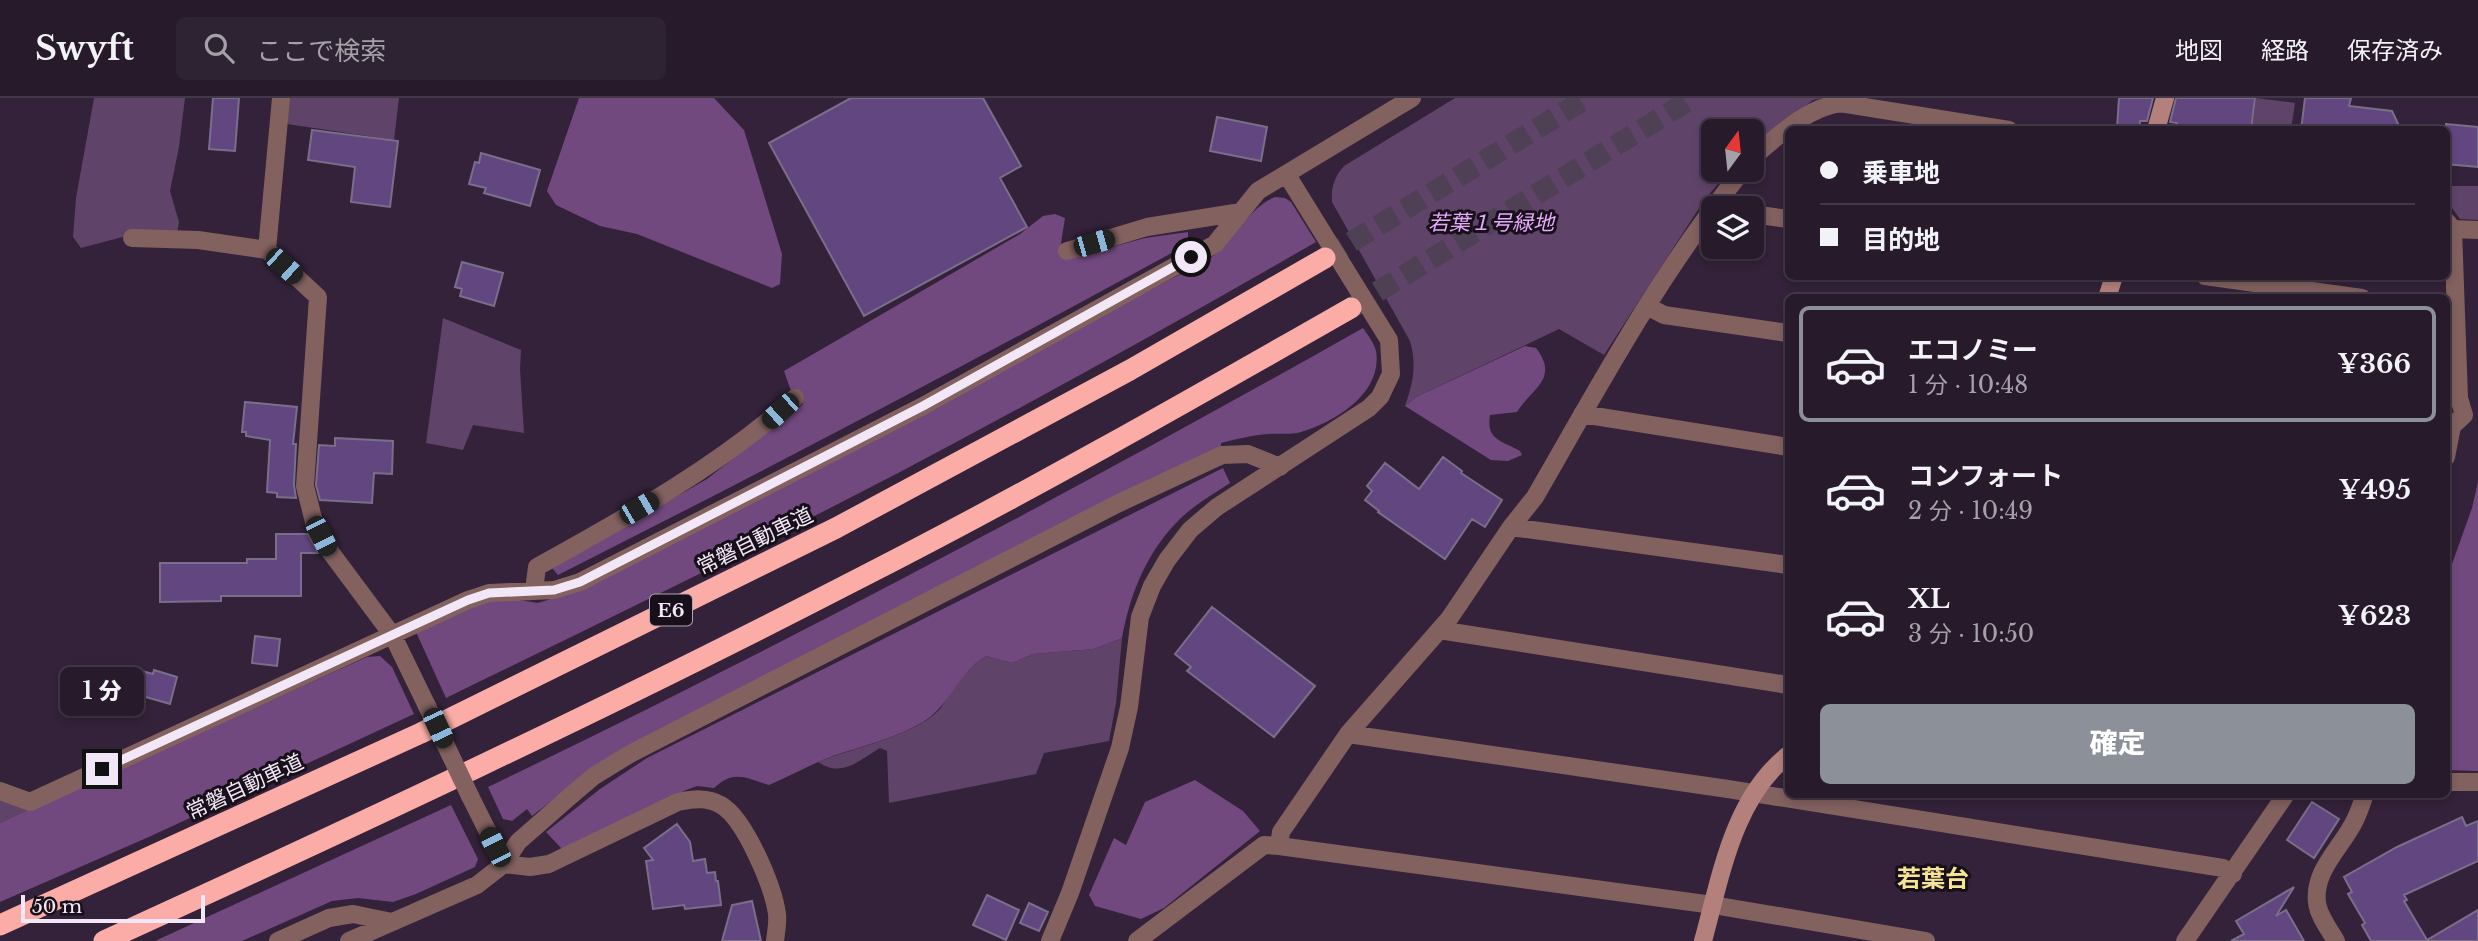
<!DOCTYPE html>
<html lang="ja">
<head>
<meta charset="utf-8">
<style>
  :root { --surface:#261a2b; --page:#2e2333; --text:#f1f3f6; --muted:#a4a1a9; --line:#423847; --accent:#8c9099 }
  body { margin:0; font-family:"Libre Baskerville","Noto Sans JP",serif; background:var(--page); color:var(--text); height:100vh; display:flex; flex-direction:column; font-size:26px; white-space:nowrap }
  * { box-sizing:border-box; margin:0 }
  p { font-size:23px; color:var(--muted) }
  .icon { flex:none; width:38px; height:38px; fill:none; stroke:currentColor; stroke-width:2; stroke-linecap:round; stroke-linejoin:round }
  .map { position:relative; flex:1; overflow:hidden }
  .side { position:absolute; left:1785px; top:196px; width:665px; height:504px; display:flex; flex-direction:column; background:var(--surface); border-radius:10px; box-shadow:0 4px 10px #0003,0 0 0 2px var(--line) }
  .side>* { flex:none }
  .hud { position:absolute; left:1785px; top:28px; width:665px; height:154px; border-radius:10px; box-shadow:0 4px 10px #0003,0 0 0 2px var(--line); display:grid; align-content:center; height:154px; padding:0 35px; background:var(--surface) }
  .needle { width:46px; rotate:15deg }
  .fabs { position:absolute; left:1701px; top:21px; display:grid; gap:14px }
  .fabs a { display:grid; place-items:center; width:63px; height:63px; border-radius:10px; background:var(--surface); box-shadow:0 4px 10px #0003,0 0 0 2px var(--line); font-size:35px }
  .scale { position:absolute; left:21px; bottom:18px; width:184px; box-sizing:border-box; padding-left:7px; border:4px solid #f2e7f6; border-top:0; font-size:19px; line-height:24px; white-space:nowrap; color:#f2e7f6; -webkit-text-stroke:5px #170f19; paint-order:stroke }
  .end { position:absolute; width:32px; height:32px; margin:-16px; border:9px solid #f2e7f6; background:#111; box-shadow:0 0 0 4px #111 }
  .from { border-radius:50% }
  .bubble { position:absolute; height:49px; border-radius:10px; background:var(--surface); box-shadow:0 4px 10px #0003,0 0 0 2px var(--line); font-size:23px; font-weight:800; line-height:49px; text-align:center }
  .car { position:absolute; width:21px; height:42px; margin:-21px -10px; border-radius:9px; box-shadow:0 0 5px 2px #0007; background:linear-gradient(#222 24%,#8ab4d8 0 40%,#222 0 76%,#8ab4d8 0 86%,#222 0) }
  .hud b { display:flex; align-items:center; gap:24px; height:66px; font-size:26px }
  .hud b+b { border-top:2px solid var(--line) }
  .hud i { width:18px; height:18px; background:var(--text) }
  ul { padding:12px 0 0; list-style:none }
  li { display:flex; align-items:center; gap:21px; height:116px; margin:0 14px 10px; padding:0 21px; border:4px solid transparent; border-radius:10px }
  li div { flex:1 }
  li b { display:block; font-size:26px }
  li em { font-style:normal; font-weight:800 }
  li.current { border-color:var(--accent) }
  li>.icon { width:63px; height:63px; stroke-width:1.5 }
  .button { display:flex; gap:14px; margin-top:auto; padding:14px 35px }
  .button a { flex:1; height:80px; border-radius:10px; background:var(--accent); color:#fff; font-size:28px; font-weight:800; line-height:80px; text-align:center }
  header { display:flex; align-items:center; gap:42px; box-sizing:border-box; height:98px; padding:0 35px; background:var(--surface); border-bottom:2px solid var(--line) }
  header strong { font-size:33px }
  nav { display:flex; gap:38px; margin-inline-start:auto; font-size:24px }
  .search { width:490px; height:63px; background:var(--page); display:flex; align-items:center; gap:18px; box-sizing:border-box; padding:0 24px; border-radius:10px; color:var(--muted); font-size:26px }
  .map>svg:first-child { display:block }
  .green { fill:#604369 }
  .forest { fill:#72497f }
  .building { fill:#614680; stroke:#7a6e8b; stroke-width:2 }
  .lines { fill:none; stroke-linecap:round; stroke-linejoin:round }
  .highway-tunnel { stroke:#504055; stroke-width:21; stroke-dasharray:21 10; stroke-linecap:butt }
  .street { stroke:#82615f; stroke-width:18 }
  .secondary { stroke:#b3807c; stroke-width:18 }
  .highway { stroke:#fcaca7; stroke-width:21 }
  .street-bridge { stroke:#82615f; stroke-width:18 }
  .route { stroke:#f2e7f6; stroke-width:9 }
  .labels { text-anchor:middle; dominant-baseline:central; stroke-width:6; stroke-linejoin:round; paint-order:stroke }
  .shield { fill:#170f19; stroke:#b0a6b4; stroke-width:2 }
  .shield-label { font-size:19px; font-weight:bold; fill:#f2e7f6 }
  .park-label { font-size:21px; font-style:italic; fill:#e6aafa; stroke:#170f19 }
  .street-label { font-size:21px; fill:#f2e7f6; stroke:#170f19 }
  .quarter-label { font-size:24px; font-weight:bold; fill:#f7e596; stroke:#170f19 }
</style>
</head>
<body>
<header>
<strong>Swyft</strong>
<div class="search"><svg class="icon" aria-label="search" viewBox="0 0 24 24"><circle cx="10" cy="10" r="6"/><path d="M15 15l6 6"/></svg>ここで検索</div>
<nav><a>地図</a><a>経路</a><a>保存済み</a></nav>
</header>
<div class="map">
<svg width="2478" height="843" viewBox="0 0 2478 843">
  <rect width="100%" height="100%" fill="#332239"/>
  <path class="green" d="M94,0H185L179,49L170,93L179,124L177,137H130L81,150L73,139L76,100Z
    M289,0H399L394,42L287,26Z
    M1455,0H1823L1813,2L1752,51V33H1713V72H1730L1705,101L1604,257L1559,231L1416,299L1405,308C1413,285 1417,267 1410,243L1332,104C1331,90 1334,79 1344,68Z
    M2256,0L2295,5L2291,31H2252Z
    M2448,88H2478V122L2460,121L2447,103Z
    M443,220L521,252L520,271L524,335L473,327L463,352L426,345Z
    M1122,540L1116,605L1109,643L1044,655L1036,676L889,705L887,653L880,650C858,663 842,680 818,664C852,650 914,638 939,612C944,607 946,599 951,593C960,581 972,566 986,558L1012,565L1033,556L1094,551Z
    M0,701L28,713L0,725Z"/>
  <path class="forest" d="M579,0H714L744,32L782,156L780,186L772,190L637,136L600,128L556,107L547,93Z
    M1275,99L1285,100L1291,104L1316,144C1179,223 1040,300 900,374C750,452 598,526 446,600L416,534L485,502L506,500L538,505L579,492L1209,161C1232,145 1250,108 1275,99Z
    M1055,116L1065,120L1061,145L1067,161L1145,140L1188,134V146C980,260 770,370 558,477L552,470L707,381L803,306L791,293L784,273L1020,136L1043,118Z
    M1363,230C1368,237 1374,245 1376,253C1383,295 1335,324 1301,334C1291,337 1280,335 1269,336C1252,337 1237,341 1221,345V348L1121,395L572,687L532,718L527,711L512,723L503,721L488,689C785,546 1076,392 1363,230Z
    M1525,248L1536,250C1560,281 1531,291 1517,314L1490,317C1486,342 1501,342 1520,353L1522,357L1508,363L1491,362L1405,308L1416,299Z
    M1223,370L1230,385C1212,397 1192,408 1177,424C1146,456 1130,496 1122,540L1094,551L1033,556L1012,565L986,558C958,574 950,608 923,624C896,640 863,648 833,658C811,666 790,678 769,687C746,680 734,671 714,690L697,688L686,692L562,751L546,734L600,691L647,660Z
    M2478,384V673L2447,672V480L2472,410Z
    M380,558L392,569L414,616L151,738L0,804V725L367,559Z
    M1195,682L1243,713L1260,733L1164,810L1141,821L1095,808L1089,797L1114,740L1126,747L1145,704Z
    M451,707L478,761L475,769L416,796L393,804L358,800L332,803L242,843H155Z"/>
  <path class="building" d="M213,0H239L235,53L209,51Z
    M851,0H983L1021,68L1000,80L1027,129L864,218L769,45Z
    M2119,0H2153L2147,23H2140L2139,32L2117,30Z
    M2176,0H2255L2251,32L2215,29V32H2176L2177,25L2170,24Z
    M2305,0H2351L2349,8L2392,13L2401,32H2301Z
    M1217,19L1267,29L1261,63L1210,53Z
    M2446,26L2478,29V69L2446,66Z
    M312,32L398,43L390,109L351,104L355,69L308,62Z
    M481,55L540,72L530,108L484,95L486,90L469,86L475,64L479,65Z
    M462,164L503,175L494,208L460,198L462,191L455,189Z
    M245,304L297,309L293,346H296L294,387L296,400L277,399V395L267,394L270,342L246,338V334H242Z
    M335,340L393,343L392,376L374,375L372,405L320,402L316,387L319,347L335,348Z
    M1443,359L1462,373L1461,375L1502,402L1485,429L1472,421L1445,461L1378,414L1379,413L1365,402L1372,393L1367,388L1385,365L1419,391Z
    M276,436H308L318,455H301V498H221V503L160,504V465H247V461H276Z
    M1212,509L1315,588L1274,639L1187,573L1191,569L1175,556Z
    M255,538L280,541L277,568L252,565Z
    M131,570L153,576L154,572L177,579L170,606L125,593Z
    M2312,704L2339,721L2314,760L2287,742Z
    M2462,719L2466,728L2478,723V763L2404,797L2407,802L2404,803L2427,842L2478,812V843H2371L2362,827L2365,825L2348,796L2352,794L2344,779L2397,749Z
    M677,726L690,744L693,763L705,761L707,775L715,774L716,783H718L721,807L685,811L684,807L653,811L646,763L653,762L644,750Z
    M2294,789L2276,818L2286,812L2304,843H2231L2244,836L2236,823Z
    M987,797L1019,812L1006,842L973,827Z
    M752,803L761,843H722L732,807Z
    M1029,805L1048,814L1039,833L1020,825Z"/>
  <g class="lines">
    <path class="highway-tunnel" d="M1325,160L1587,0
      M1351,210L1693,0"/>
    <path class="street" d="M281,0L267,152L318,199L305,388L314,424L329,452L393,538L427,608
      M1752,60C1777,39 1806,10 1840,5L2009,32
      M1752,116L1788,121
      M2446,123L2453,131L2459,300L2464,317L2452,328L2446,359
      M2453,131L2478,132
      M132,140L198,142L267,152
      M1067,153L1147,129L1241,114
      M2205,178L2362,200
      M1647,208L1664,217L1788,235
      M1582,316L1788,349
      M1511,429L1788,467
      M534,492L537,469C627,419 718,369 795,300
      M1439,532L1788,587
      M1348,636L1728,691L2223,770L2233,776
      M2446,684H2478
      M0,693L30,704L468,502L489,495L554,492L580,484L923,308L1215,146L1258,93L1412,0
      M470,698L504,766L530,769L549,766L678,704C693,701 707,699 721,707C745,721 773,788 777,816C778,825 776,834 775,843
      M1279,748L1713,807L1926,843
      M278,843L329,820L353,816L392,824
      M349,843L477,787L504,766L518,744L567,701L594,678L630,656L1117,406L1222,357L1248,356L1280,369
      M1050,843L1070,795L1120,650L1129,609L1140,519L1152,488L1167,462L1190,432L1217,409L1369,310L1380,299L1391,276L1389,242L1287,77
      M1137,843L1264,747L1279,748L1281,734L1348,636L1449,521L1511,429L1535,399C1599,288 1661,172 1743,72
      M2185,843L2286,696
      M2336,843C2329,831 2318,817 2317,804C2313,772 2343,748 2355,722C2359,714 2362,705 2365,696"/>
    <path class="secondary" d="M2156,32L2165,0
      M2107,200L2114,178
      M1703,843C1721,778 1733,701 1788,657"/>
    <path class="highway" d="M0,827L421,635L836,430L1130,272L1325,160
      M104,843C358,727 610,609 858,481C1025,396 1188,303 1351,210"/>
    <path class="street-bridge" d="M427,608L470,698"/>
  </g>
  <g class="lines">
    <path class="route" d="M102,671L468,502L489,495L554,492L580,484L923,308L1191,159"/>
  </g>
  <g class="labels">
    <rect class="shield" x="650" y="496.5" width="42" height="31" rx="5"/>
    <g class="shield-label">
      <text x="671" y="512">E6</text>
    </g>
    <g class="park-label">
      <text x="1491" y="125">若葉１号緑地</text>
    </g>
    <g class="street-label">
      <text transform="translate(755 443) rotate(-26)">常磐自動車道</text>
      <text transform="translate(245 689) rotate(-25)">常磐自動車道</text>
    </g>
    <g class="quarter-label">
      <text x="1933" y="780">若葉台</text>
    </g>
  </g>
</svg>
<div class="fabs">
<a><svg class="needle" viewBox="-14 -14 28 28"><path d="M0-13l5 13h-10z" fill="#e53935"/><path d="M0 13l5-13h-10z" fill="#a4a1a9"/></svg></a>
<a><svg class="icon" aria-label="layers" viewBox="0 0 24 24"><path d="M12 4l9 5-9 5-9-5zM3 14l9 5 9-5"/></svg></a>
</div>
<div class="scale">50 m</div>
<i class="end from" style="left:1191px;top:159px"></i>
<i class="end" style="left:102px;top:671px"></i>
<div class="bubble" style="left:60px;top:569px;width:84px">1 分</div>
<i class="car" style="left:1094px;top:145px;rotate:74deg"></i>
<i class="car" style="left:284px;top:168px;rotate:132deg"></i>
<i class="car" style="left:780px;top:313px;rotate:228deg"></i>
<i class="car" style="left:639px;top:410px;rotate:60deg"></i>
<i class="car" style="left:321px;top:438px;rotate:153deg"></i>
<i class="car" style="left:438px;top:630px;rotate:155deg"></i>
<i class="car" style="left:495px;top:749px;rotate:333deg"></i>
<div class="hud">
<b><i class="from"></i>乗車地</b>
<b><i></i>目的地</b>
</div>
<section class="side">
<ul>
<li class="current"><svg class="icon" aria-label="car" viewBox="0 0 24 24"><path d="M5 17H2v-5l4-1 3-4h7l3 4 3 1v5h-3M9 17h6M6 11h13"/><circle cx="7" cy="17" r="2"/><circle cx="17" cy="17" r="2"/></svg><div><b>エコノミー</b><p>1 分 · 10:48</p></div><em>¥366</em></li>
<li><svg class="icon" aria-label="car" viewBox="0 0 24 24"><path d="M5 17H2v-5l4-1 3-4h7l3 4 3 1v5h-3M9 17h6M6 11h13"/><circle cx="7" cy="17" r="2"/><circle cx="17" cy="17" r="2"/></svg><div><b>コンフォート</b><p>2 分 · 10:49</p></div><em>¥495</em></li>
<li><svg class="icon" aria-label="car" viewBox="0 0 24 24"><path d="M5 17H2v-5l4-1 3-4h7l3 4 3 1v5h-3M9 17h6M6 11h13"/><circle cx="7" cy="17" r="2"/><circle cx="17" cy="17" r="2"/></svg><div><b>XL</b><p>3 分 · 10:50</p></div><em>¥623</em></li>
</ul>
<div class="button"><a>確定</a></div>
</section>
</div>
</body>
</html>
